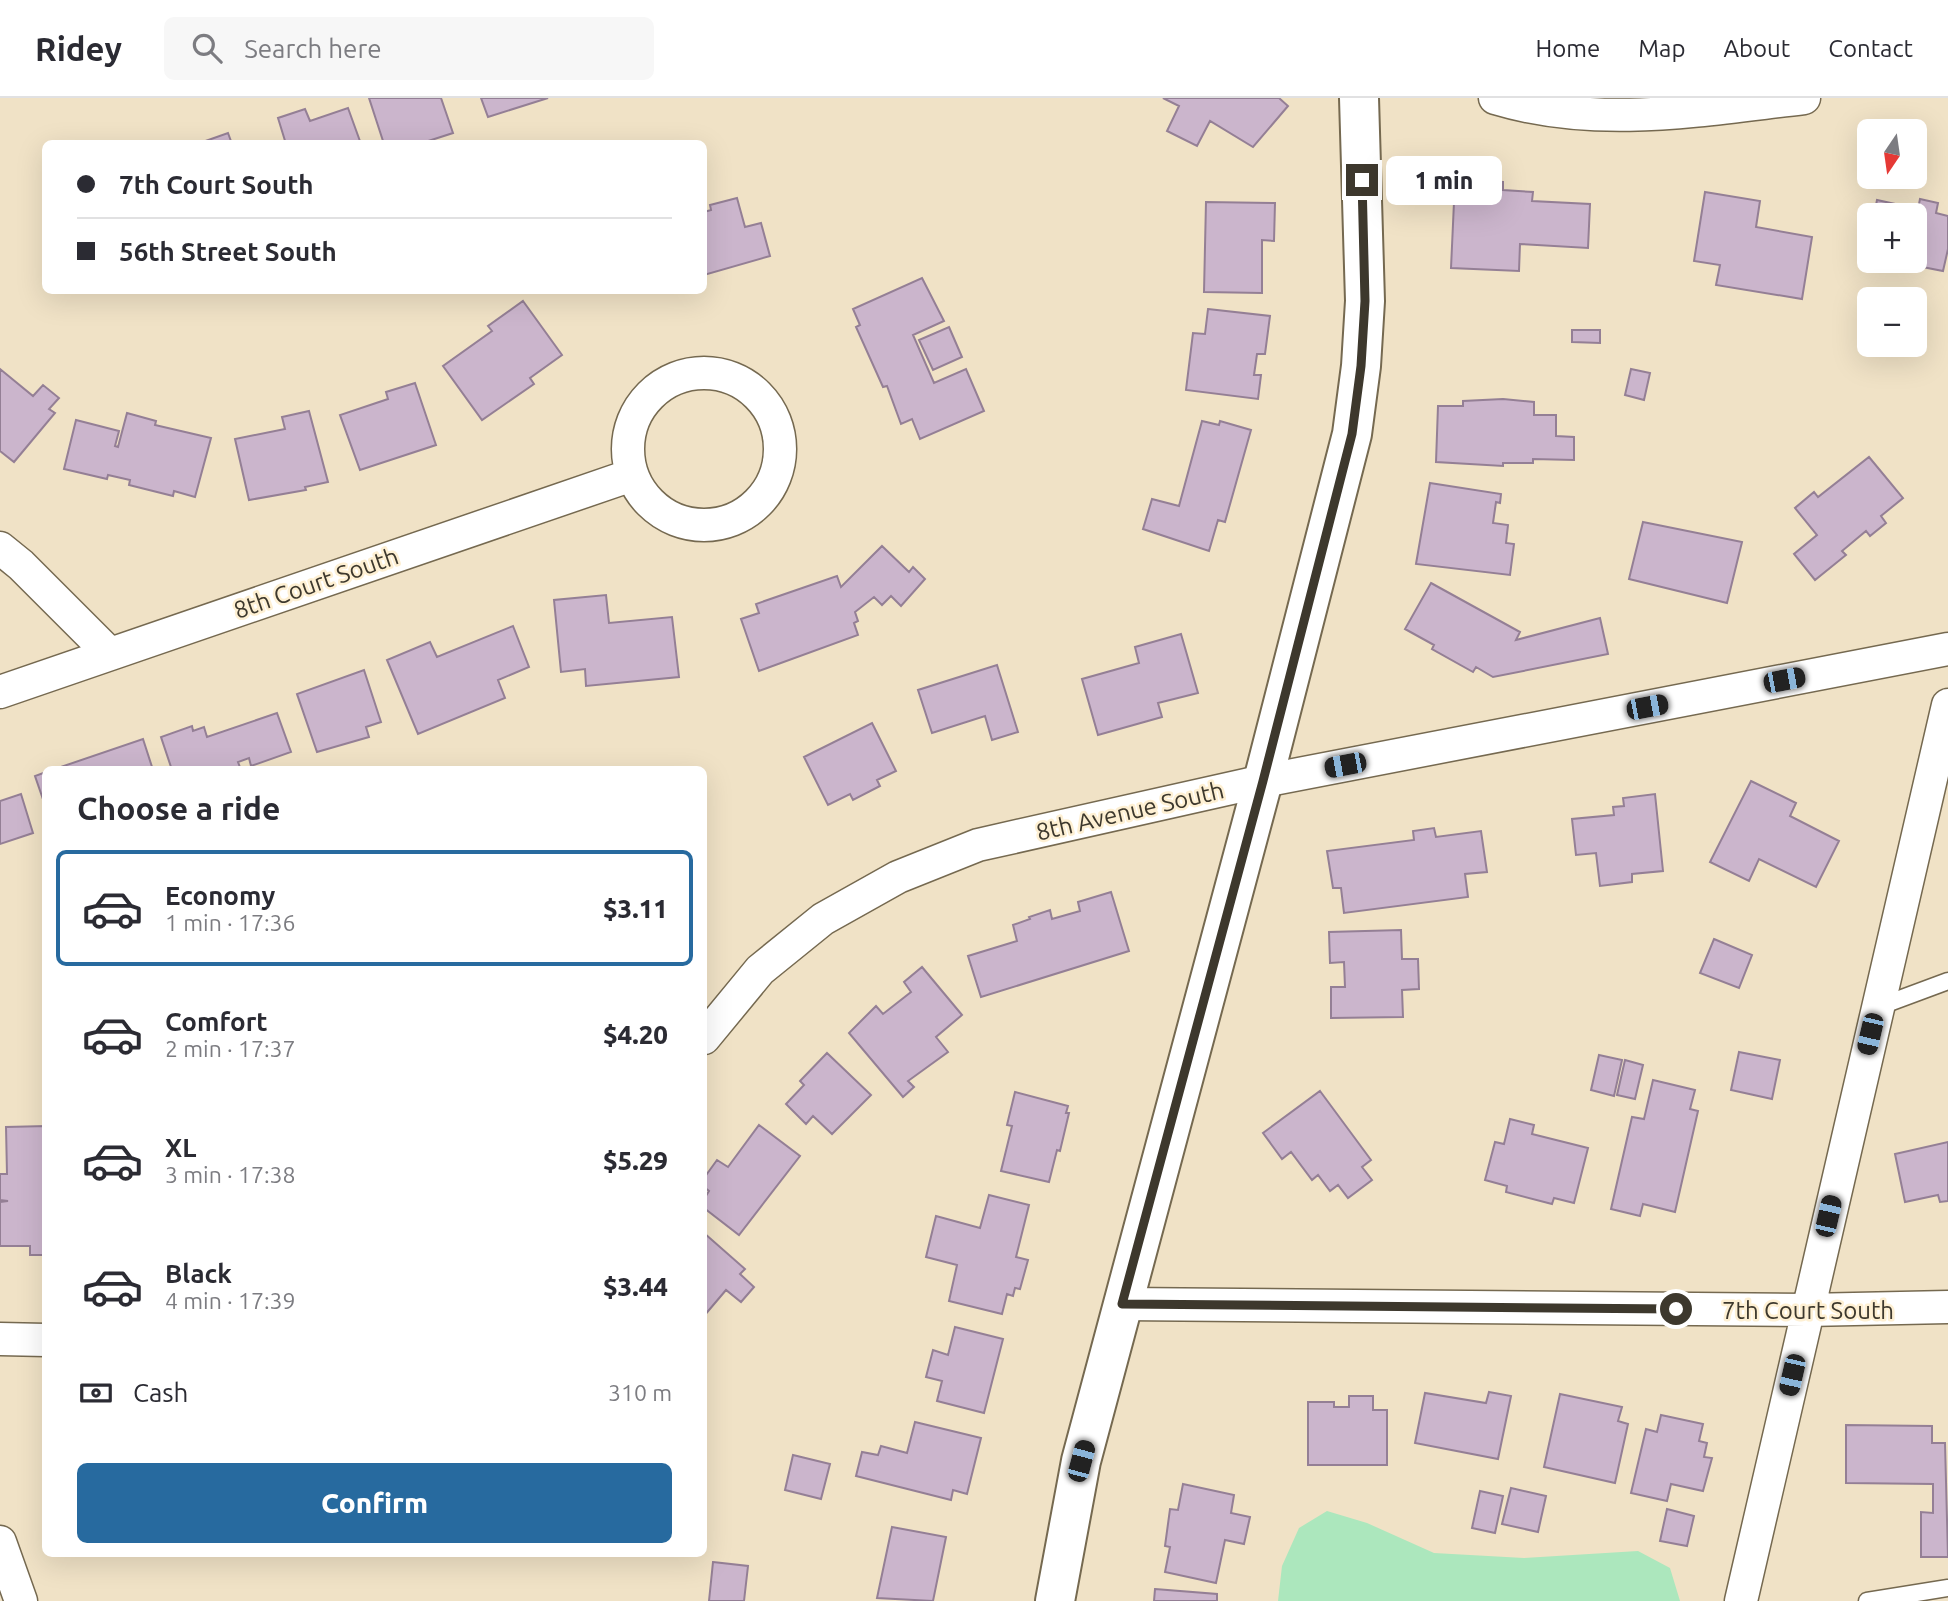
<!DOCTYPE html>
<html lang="en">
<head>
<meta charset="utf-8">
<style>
  :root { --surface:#fff; --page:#f7f7f7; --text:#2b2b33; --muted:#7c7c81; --line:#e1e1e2; --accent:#276a9f }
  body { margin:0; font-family:Ubuntu,sans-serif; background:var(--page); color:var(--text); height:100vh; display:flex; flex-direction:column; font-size:26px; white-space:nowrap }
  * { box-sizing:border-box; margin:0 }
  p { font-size:23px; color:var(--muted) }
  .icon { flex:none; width:38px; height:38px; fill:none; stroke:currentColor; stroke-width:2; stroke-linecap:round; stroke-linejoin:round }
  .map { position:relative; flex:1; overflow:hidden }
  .drawer { position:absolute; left:42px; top:668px; width:665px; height:791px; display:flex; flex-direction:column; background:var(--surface); border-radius:10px; box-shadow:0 7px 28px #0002 }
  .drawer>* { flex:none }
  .guide { position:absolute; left:42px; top:42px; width:665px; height:154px; border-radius:10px; box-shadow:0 7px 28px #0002; display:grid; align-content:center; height:154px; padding:0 35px; background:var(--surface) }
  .needle { width:46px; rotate:193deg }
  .controls { position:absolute; left:1857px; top:21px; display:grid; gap:14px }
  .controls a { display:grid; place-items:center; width:70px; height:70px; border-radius:10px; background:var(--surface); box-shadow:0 7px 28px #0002; font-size:35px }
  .end { position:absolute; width:32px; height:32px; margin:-16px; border:9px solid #3d382d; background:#fff; box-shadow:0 0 0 4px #fff }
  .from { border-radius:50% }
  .bubble { position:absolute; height:49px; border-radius:10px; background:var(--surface); box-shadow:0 7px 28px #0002; font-size:23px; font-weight:800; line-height:49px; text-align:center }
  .car { position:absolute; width:21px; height:42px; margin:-21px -10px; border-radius:9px; box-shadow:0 0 5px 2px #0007; background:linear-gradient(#222 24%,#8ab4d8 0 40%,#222 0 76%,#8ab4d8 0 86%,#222 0) }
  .guide b { display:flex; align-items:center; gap:24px; height:66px; font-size:26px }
  .guide b+b { border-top:2px solid var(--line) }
  .guide i { width:18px; height:18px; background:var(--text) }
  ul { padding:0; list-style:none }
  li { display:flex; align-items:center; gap:21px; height:116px; margin:0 14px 10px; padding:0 21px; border:4px solid transparent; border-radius:10px }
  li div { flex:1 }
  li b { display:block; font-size:26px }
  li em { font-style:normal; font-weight:800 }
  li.selected { border-color:var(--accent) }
  li>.icon { width:63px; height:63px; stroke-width:1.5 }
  h2 { padding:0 35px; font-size:32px; line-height:84px }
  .pay { display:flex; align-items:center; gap:18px; height:77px; padding:0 35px; font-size:26px }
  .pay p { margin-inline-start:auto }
  .cta { display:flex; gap:14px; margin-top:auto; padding:14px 35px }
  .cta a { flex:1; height:80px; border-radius:10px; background:var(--accent); color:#fff; font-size:28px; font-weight:800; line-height:80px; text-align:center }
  header { display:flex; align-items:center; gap:42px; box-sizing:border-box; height:98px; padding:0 35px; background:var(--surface); border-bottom:2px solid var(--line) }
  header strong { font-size:33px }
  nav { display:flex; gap:38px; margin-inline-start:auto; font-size:24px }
  .search { width:490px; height:63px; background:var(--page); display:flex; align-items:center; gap:18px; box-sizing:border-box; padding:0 24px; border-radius:10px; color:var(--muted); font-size:26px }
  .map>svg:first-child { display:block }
  .green { fill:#ace7bd }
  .building { fill:#cbb5cc; stroke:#947f95; stroke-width:2 }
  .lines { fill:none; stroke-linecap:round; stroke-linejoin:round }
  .lane-casing { stroke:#756950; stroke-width:19 }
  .street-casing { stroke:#756950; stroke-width:35 }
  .secondary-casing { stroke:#756950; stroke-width:42 }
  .lane { stroke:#fff; stroke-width:16 }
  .street { stroke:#fff; stroke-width:32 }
  .secondary { stroke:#fff; stroke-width:38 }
  .route { stroke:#3d382d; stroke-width:9 }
  .labels { text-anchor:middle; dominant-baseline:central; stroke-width:5; stroke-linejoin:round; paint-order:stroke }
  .street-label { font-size:24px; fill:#3d382d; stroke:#fef0d3 }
</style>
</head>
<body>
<header>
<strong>Ridey</strong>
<div class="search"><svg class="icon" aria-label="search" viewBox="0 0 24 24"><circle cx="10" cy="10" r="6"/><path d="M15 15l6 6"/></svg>Search here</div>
<nav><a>Home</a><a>Map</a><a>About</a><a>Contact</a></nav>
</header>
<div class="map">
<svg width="1948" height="1503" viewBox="0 0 1948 1503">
  <rect width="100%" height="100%" fill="#f0e2c6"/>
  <path class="green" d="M1327,1413L1367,1425L1434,1455L1524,1460L1638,1453L1670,1470L1680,1503H1278L1282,1468L1299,1430Z"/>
  <path class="building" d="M369,0H441L453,35L419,46H384Z
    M481,0H548L488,19Z
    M1163,0H1279L1288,8L1253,49L1210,23L1197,48L1167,33L1179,8Z
    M348,10L361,46H286L278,20L305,11L310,23Z
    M228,35L232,46H197Z
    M1455,82L1503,84V92L1533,94L1532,103L1590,106L1588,150L1520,146L1519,173L1451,170Z
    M1705,94L1760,103L1756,129L1812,139L1802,201L1716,187L1720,167L1694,163Z
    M737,100L745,129L761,125L770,158L704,177V114L711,112L710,107Z
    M1920,101L1938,105L1936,115L1948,118V151L1943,173L1892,163H1914V117H1874L1877,102L1918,111Z
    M1206,104L1275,105L1274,143L1262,142V195L1204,194Z
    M922,180L944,223L913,237L934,285L966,271L984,313L920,341L912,321L901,326L887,288L883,289L856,229L860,227L853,211Z
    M523,203L562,257L530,280L534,286L482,322L443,268L492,233L488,228Z
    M1208,211L1270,218L1265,256H1257L1254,277H1261L1258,301L1186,292L1193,235L1205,236Z
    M949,229L962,259L933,272L919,242Z
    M1572,232H1600V245L1572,244Z
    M0,271L33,298L43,287L59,300L49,311L55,315L14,364L0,353Z
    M1631,271L1650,275L1644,302L1625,297Z
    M415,285L436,347L360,372L340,317L388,301L386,294Z
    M1503,301L1534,304V317H1556V338L1574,339V362L1533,361V365H1503V368L1436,364L1438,308H1463V303Z
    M309,313L328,384L305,389L306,392L249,402L235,341L285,331L282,319Z
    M127,315L156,323L155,327L211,340L195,399L174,393L173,398L129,387L130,382L108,377L107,381L64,371L76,322L119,333L115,348L118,349Z
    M1202,323L1219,327L1220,323L1251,332L1225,424L1218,422L1209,453L1143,431L1152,401L1179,408Z
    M1869,359L1903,400L1881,418L1886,425L1870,438L1866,433L1842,453L1846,457L1815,482L1794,456L1817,437L1795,410L1814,394L1818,399Z
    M1430,385L1501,396L1500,405L1496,404L1493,425L1508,427L1506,445L1514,446L1510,477L1416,466Z
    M1643,424L1742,444L1727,505L1629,481Z
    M882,448L909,474L913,469L925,481L901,508L891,498L882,507L874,499L855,514L858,523L854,525L858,537L759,573L741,521L759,515L756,506L837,478L841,489Z
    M1431,485L1520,534L1516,542L1600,520L1608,556L1493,579L1476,569L1473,574L1432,551L1434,547L1405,531Z
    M606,497L609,525L672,519L679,579L586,588L585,571L561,574L554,502Z
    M513,528L529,569L498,582L505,600L418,636L387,562L430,544L437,559Z
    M1181,536L1198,595L1158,605L1162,619L1098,637L1082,581L1139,565L1135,549Z
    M997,567L1018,634L992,642L985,618L932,635L918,592Z
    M364,572L381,624L366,629L369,639L317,654L297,596Z
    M277,615L291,654L251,668L249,660L238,664L241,672H172L161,639L192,628L193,633L204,629L207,639Z
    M872,625L896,673L877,682L880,688L853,702L850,696L828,707L804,659Z
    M143,641L153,672H52Z
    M46,674V710L35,678Z
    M1751,683L1796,705L1790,718L1839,743L1816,789L1759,761L1749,783L1710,764Z
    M21,696L33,735L0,746V703Z
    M1655,696L1663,773L1632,776V784L1600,788L1596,755L1576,757L1572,721L1614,717L1613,709L1624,708L1623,700Z
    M1434,730L1436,739L1481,733L1487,774L1465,776L1468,799L1344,815L1341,790H1333L1327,753L1414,742L1413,733Z
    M1111,794L1129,853L981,899L968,858L1017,843L1013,827L1030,821L1029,819L1050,812L1052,821L1080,813L1078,804Z
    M1401,832L1402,861H1418L1419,891L1402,892L1403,919L1331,920V889H1345L1344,864L1330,865L1329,834Z
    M1714,841L1752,857L1739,890L1700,875Z
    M922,869L962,917L936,939L948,954L908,983L914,989L903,999L849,935L876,908L883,916L911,894L904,884Z
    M1739,954L1780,962L1772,1001L1731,992Z
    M827,955L871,997L832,1036L813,1018L806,1026L786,1006L804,987L800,983Z
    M1599,957L1622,962L1614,998L1591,992Z
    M1625,962L1643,967L1635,1001L1617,997Z
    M1653,982L1695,992L1690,1011L1698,1013L1675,1114L1643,1106L1640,1118L1611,1111L1632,1019L1644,1021Z
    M1320,993L1371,1062L1362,1069L1372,1082L1348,1100L1338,1087L1330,1093L1318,1077L1312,1082L1291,1054L1282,1061L1263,1035Z
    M1015,994L1068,1008L1066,1015H1069L1060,1053L1057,1052L1049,1084L1001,1073L1012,1028L1007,1027Z
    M1510,1021L1534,1027L1532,1036L1588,1050L1574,1105L1554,1100L1552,1106L1506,1094L1507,1088L1485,1082L1495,1044L1504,1046Z
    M759,1027L800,1058L739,1137L704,1110V1101L709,1093L704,1089V1080L717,1062L728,1069Z
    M46,1028V1157H30V1148H0V1104L8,1103L0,1102V1076H7L6,1029Z
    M1948,1044V1103L1940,1104L1938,1097L1905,1104L1895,1056Z
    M989,1097L1029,1107L1016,1159L1028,1162L1020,1191L1015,1190L1013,1198L1007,1196L1002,1216L949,1203L957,1167L926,1159L936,1118L980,1130Z
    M704,1135L745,1171L740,1176L754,1189L741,1204L726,1192L704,1218Z
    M955,1229L1003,1241L984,1315L937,1303L942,1283L926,1279L933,1252L948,1257Z
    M1489,1294L1511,1298L1498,1361L1415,1345L1425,1295L1486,1305Z
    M1560,1296L1622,1309L1618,1323L1628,1326L1615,1385L1544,1369Z
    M1349,1298H1373V1312H1387V1367H1308V1304H1334V1309H1349Z
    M1661,1317L1703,1326L1699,1343L1707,1345L1704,1359L1712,1360L1703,1393L1671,1386L1667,1403L1631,1395L1646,1331L1657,1334Z
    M915,1324L981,1340L967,1396L953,1392L951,1402L856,1378L862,1354L878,1357L881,1348L907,1355Z
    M1846,1327L1932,1328V1345H1945L1948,1459H1921V1414L1933,1415V1386L1846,1385Z
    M793,1357L830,1366L821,1401L785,1392Z
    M1183,1386L1234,1397L1231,1415L1250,1419L1244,1446L1225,1442L1216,1485L1165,1474L1170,1449L1165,1448L1170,1411L1178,1412Z
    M1511,1390L1546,1398L1538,1434L1502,1426Z
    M1480,1393L1503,1398L1495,1435L1472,1430Z
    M1667,1411L1694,1418L1687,1448L1660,1443Z
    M892,1429L946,1439L933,1503L877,1500Z
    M586,1456H643V1458Z
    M713,1464L748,1468L744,1503H709Z
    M1155,1491L1217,1496V1503H1154Z"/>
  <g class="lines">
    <defs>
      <path id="lane" d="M1878,909L1948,883
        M1867,1503L1948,1490"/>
      <path id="street" d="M1495,0C1598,31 1700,12 1804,0
        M628 351a76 76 0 1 1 152 0a76 76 0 1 1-152 0Z
        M0,450L21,467L109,555
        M0,594L632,377
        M704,940L760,872L823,821L898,779L978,747L1263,683L1948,551
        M1122,1206L1807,1212L1948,1209
        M0,1241L46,1242
        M0,1444L21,1503
        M1741,1503L1948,607"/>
      <path id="secondary" d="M1055,1503L1081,1363L1263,683L1352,336L1361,268L1365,203L1359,0"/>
    </defs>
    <use href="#lane" class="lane-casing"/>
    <use href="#street" class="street-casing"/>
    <use href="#secondary" class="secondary-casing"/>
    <use href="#lane" class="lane"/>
    <use href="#street" class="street"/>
    <use href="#secondary" class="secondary"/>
  </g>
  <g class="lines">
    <path class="route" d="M1362,82L1365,203L1361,268L1352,336L1263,683L1122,1206L1676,1211"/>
  </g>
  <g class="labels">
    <g class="street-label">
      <text transform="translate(316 485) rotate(-19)">8th Court South</text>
      <text transform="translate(1130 713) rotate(-13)">8th Avenue South</text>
      <text x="1808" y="1212">7th Court South</text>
    </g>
  </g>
</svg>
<div class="controls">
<a><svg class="needle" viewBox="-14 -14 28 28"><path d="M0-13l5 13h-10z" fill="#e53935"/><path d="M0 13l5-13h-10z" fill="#7c7c81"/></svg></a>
<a>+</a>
<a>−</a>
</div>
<i class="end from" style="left:1676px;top:1211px"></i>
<i class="end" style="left:1362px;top:82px"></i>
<div class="bubble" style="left:1386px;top:58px;width:116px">1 min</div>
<i class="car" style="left:1784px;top:582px;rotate:79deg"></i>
<i class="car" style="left:1647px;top:609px;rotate:79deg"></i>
<i class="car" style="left:1345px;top:667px;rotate:259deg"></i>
<i class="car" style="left:1870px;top:936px;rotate:193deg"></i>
<i class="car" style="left:1828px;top:1118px;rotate:13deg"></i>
<i class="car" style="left:1792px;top:1277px;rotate:193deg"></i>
<i class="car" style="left:1081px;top:1363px;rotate:15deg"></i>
<div class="guide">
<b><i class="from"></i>7th Court South</b>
<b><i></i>56th Street South</b>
</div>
<section class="drawer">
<h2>Choose a ride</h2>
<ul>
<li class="selected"><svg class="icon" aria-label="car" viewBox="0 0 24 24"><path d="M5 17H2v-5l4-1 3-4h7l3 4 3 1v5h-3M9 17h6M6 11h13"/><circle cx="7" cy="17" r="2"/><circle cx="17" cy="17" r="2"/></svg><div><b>Economy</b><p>1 min · 17:36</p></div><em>$3.11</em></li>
<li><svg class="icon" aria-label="car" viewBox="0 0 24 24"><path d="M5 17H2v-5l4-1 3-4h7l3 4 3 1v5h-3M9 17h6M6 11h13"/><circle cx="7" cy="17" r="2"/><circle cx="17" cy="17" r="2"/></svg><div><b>Comfort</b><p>2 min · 17:37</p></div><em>$4.20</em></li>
<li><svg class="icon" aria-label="car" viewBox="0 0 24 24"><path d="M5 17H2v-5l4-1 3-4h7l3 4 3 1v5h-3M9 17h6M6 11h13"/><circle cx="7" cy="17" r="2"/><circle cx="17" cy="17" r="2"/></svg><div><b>XL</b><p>3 min · 17:38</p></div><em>$5.29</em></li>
<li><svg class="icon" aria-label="car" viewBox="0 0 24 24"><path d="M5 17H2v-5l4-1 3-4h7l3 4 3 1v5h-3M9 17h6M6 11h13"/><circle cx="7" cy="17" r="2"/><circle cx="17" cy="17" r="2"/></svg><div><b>Black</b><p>4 min · 17:39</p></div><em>$3.44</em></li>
</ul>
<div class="pay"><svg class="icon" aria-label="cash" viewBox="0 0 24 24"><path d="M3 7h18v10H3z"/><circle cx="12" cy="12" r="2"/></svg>Cash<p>310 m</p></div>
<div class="cta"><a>Confirm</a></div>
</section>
</div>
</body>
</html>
